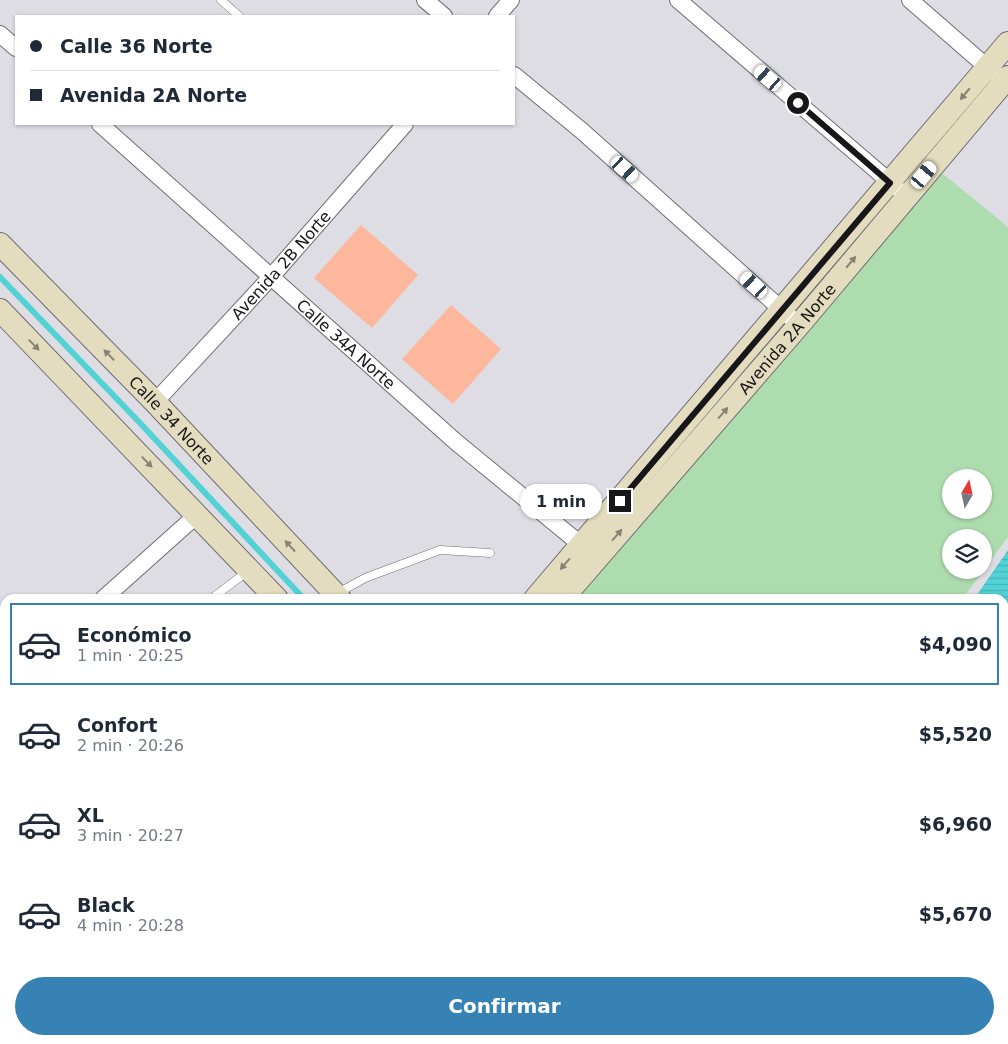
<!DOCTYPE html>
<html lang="es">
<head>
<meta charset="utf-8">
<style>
  :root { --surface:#fff; --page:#f6f6f7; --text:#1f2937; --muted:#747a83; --line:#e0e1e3; --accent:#3682b5 }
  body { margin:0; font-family:"DejaVu Sans",sans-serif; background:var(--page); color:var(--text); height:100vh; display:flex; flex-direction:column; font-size:19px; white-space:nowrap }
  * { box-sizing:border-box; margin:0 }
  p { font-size:16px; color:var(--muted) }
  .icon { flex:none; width:28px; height:28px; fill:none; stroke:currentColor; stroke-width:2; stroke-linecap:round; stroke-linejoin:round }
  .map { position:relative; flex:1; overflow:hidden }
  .drawer { position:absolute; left:0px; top:594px; width:1009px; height:451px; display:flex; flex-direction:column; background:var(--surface); border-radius:15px 15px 0 0; box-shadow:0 1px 4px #0004 }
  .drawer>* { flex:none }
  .hud { position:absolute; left:15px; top:15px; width:500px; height:110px; border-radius:0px; box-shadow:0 1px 4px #0004; display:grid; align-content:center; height:110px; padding:0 15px; background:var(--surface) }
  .needle { width:32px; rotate:9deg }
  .fabs { position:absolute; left:942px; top:469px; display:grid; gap:10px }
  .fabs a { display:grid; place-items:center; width:50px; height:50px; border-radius:50%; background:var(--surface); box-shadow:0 1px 4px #0004; font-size:25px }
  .end { position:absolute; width:22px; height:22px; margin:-11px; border:6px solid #171618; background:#fff; box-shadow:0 0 0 2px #fff }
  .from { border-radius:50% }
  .bubble { position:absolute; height:35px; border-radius:18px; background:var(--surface); box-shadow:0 1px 4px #0004; font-size:16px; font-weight:700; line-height:35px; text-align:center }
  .car { position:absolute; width:15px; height:30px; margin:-15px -8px; border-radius:6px; box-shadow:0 0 4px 1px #0007; background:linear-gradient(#fff 24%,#345 0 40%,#fff 0 76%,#345 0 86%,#fff 0) }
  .hud b { display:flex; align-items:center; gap:18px; height:48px; font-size:19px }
  .hud b+b { border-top:1px solid var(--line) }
  .hud i { width:12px; height:12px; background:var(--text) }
  ul { padding:9px 0 0; list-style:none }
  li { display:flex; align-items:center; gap:15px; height:82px; margin:0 10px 8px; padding:0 5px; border:2px solid transparent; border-radius:0px }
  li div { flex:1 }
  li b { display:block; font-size:19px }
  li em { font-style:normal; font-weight:700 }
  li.on { border-color:var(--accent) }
  li>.icon { width:45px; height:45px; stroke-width:1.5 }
  .button { display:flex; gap:10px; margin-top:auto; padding:10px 15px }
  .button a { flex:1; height:58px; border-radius:30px; background:var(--accent); color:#fff; font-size:20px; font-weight:700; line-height:58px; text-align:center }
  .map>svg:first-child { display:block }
  .built { fill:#d3d0de }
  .park { fill:#adddaf; fill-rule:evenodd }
  .water { fill:url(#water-rules) }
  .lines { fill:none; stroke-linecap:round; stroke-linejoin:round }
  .stream { stroke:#53d2d6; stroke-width:6 }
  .building { fill:#fcb79c }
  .service-casing { stroke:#6e6d73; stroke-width:9 }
  .minor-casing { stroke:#6e6d73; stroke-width:18 }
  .secondary-casing { stroke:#6e6d73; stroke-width:24 }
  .service { stroke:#fff; stroke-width:8 }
  .minor { stroke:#fff; stroke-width:16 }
  .secondary { stroke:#e3dcbe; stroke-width:22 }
  .oneway { fill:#878373 }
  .route { stroke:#171618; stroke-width:6 }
  .labels { text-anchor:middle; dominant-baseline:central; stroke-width:5; stroke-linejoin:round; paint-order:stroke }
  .street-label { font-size:16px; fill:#171618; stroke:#eceaf2 }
</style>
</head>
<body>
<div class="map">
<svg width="1008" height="1044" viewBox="0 0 1008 1044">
  <defs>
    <pattern id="water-rules" width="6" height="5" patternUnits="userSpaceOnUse" patternTransform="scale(1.25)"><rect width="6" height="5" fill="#53d2d6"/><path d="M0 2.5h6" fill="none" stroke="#48b4b7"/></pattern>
  </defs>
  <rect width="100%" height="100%" fill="#dfdde4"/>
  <path class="built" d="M768,1040H863L866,1044H765Z"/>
  <path class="park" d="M932,165L1008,227V537L984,570V538H951V570H984L962,599H562ZM951,478H984V510H951Z
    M1004,892L1008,899V1044H894L892,1040H1004Z
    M308,1040H664L662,1044H306Z"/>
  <path class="water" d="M1008,550V605L1004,610V599H974Z"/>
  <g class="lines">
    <path class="stream" d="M0,277L140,423L304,599"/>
  </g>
  <path class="building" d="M361,225L418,275L372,328L314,278Z
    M451,305L501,349L453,404L402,359Z"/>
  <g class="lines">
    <defs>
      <path id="service" d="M221,0L239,16
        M338,593L365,578L440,550L490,553
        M211,599L248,571"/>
      <g id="minor">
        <path d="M425,0L444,16"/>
        <path d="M678,0L897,188"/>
        <path d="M910,0L995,74"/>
        <path d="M497,16L511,0"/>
        <path d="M0,34L16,48"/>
        <path d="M514,75L582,131L790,317"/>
        <path id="s1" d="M100,124L456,442L590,552"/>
        <path id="s2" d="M155,402L271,277L405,124"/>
        <path d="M103,599L198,514"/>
        <path d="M0,668L5,673"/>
        <path d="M1004,685L1008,680"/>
        <path d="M0,692L5,687"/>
        <path d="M0,810L5,813"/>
        <path d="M0,934L5,937"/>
        <path d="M159,1040L165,1044"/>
        <path d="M765,1044L768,1040"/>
      </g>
      <g id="secondary">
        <path id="s3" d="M0,244L155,402L340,599"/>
        <path d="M0,310L277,599"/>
        <path d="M535,599L1008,43"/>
        <path id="s4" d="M562,599L799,325L1008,77"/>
        <path d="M702,1040L706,1044"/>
        <path d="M748,1040L752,1044"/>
        <path d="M283,1044L285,1040"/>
        <path d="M306,1044L308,1040"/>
      </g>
    </defs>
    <use href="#service" class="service-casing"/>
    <use href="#minor" class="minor-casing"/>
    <use href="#secondary" class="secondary-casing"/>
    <use href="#service" class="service"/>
    <use href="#minor" class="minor"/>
    <use href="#secondary" class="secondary"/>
  </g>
  <defs><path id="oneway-solid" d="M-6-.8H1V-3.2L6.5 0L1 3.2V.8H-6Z" transform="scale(1.25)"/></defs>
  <g class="oneway">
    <use href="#oneway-solid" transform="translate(965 94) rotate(130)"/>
    <use href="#oneway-solid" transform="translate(851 262) rotate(-50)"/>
    <use href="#oneway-solid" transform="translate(34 345) rotate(46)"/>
    <use href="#oneway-solid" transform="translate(109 355) rotate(-134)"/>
    <use href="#oneway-solid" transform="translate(723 413) rotate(-49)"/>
    <use href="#oneway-solid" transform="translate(147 462) rotate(46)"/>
    <use href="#oneway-solid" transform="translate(617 535) rotate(-49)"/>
    <use href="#oneway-solid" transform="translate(290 546) rotate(-133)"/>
    <use href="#oneway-solid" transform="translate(565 564) rotate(131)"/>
  </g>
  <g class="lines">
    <path class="route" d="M620,501L890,183L798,103"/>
  </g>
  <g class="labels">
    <g class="street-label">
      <text stroke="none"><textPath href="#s2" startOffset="186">Avenida 2B Norte</textPath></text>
      <text stroke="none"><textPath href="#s4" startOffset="344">Avenida 2A Norte</textPath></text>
      <text stroke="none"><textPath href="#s1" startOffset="330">Calle 34A Norte</textPath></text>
      <text stroke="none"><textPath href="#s3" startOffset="246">Calle 34 Norte</textPath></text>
    </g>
  </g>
</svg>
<div class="fabs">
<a><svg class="needle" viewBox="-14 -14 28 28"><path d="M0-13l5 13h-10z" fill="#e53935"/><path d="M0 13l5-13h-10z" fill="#747a83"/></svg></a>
<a><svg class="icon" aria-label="layers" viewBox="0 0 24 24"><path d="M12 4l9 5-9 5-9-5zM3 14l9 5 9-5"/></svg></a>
</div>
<i class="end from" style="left:798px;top:103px"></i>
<i class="end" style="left:620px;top:501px"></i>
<div class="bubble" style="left:520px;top:484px;width:82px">1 min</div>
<i class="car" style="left:768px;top:78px;rotate:311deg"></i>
<i class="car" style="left:625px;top:169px;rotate:132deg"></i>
<i class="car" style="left:924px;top:175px;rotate:40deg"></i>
<i class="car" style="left:754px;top:285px;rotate:312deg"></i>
<div class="hud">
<b><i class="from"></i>Calle 36 Norte</b>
<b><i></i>Avenida 2A Norte</b>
</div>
<section class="drawer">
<ul>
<li class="on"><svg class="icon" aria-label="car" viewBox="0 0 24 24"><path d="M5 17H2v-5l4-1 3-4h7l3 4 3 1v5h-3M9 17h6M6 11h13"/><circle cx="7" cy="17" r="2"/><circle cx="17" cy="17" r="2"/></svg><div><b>Económico</b><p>1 min · 20:25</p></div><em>$4,090</em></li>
<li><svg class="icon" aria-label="car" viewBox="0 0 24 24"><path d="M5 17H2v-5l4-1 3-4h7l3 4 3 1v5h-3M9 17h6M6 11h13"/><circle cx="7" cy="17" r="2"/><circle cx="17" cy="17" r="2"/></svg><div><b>Confort</b><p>2 min · 20:26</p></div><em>$5,520</em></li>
<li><svg class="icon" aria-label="car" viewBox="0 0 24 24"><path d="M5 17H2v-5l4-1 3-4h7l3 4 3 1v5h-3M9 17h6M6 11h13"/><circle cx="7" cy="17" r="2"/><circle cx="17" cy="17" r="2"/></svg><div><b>XL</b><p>3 min · 20:27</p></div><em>$6,960</em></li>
<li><svg class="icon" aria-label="car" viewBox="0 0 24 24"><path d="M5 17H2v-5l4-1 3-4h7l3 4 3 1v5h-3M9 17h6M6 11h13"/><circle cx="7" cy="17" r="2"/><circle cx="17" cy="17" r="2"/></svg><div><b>Black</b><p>4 min · 20:28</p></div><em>$5,670</em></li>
</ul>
<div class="button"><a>Confirmar</a></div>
</section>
</div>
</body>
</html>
